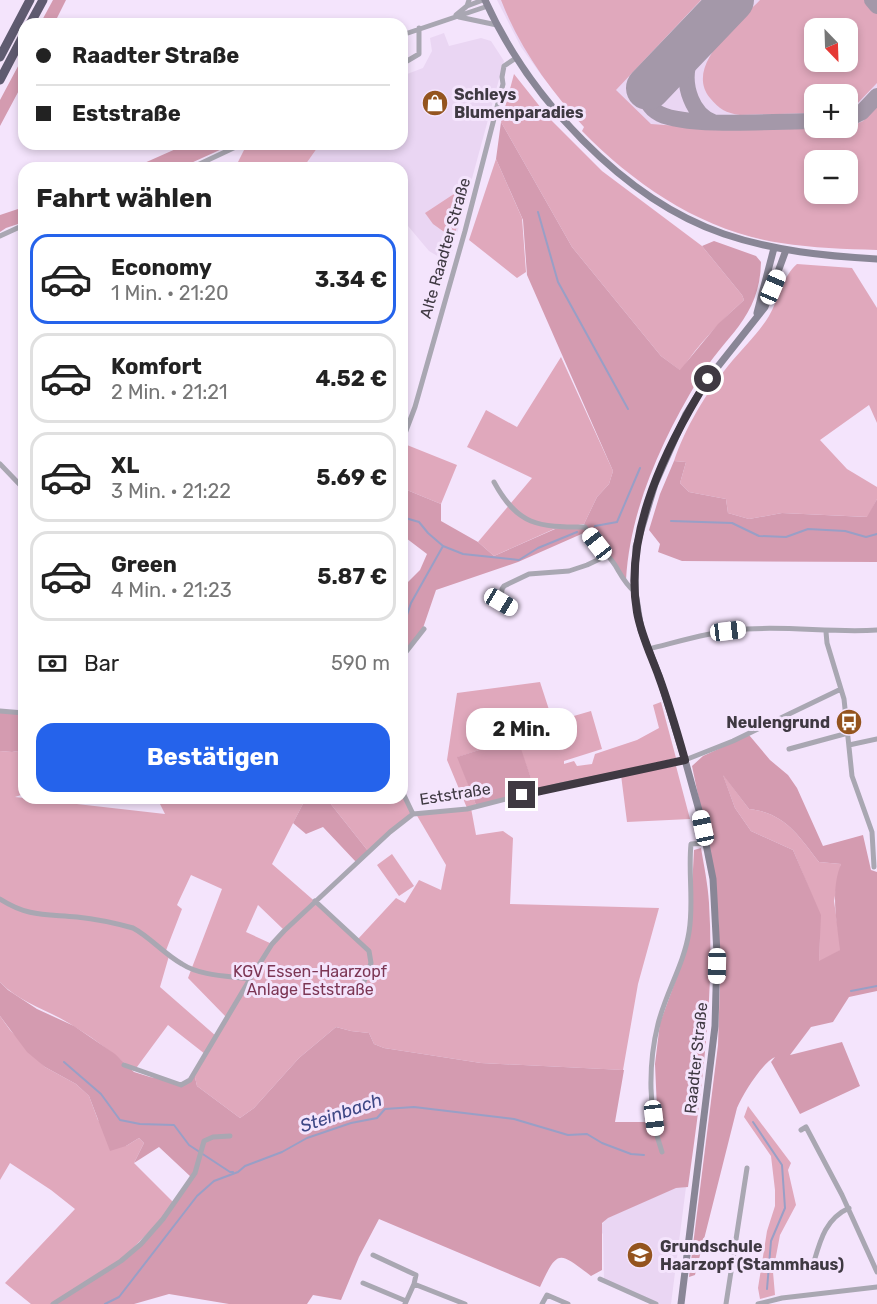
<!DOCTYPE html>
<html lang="de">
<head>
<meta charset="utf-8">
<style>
  :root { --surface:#fff; --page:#f2f2f2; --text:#222; --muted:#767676; --line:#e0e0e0; --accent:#2563eb }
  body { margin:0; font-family:Rubik,sans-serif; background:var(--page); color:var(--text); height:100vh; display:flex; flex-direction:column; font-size:22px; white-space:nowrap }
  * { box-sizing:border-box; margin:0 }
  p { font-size:20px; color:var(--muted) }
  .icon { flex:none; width:33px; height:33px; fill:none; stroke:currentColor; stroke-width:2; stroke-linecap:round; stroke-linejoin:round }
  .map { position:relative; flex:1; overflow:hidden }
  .drawer { position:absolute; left:18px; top:162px; width:390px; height:642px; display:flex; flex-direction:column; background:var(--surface); border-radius:18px; box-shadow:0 3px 9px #0003 }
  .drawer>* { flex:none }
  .banner { position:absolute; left:18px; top:18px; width:390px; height:132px; border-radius:18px; box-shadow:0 3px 9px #0003; display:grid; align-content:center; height:132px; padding:0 18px; background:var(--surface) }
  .needle { width:39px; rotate:157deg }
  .controls { position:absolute; left:804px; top:18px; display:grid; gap:12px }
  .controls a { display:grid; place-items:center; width:54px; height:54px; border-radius:12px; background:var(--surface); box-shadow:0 3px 9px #0003; font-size:30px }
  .end { position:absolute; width:27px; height:27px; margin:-14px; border:8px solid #3f3942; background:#fff; box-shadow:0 0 0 3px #fff }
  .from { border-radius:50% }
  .bubble { position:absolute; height:42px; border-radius:18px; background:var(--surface); box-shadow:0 3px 9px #0003; font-size:20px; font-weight:700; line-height:42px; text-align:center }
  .car { position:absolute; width:18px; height:36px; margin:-18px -9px; border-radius:8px; box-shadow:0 0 4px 2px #0007; background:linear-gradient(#fff 24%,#345 0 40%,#fff 0 76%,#345 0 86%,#fff 0) }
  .banner b { display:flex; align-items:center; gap:21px; height:57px; font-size:22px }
  .banner b+b { border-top:2px solid var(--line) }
  .banner i { width:15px; height:15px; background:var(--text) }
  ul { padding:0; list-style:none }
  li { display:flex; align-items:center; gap:18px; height:90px; margin:0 12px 9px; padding:0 6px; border:3px solid var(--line); border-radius:18px }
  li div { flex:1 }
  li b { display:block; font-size:22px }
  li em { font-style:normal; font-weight:700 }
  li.on { border-color:var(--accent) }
  li>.icon { width:54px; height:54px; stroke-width:1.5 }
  h2 { padding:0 18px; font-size:27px; line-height:72px }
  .pay { display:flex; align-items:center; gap:15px; height:66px; padding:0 18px; font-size:22px }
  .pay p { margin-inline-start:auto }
  .cta { display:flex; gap:12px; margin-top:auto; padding:12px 18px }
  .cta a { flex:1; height:69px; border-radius:18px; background:var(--accent); color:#fff; font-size:24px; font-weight:700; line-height:69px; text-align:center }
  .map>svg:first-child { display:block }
  .built { fill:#ead6f3; fill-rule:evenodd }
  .green { fill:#e0a8bc; fill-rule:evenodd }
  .forest { fill:#d49bb0; fill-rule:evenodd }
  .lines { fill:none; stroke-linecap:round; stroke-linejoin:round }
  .stream { stroke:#999fc6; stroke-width:2 }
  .taxiway { stroke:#a498a9; stroke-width:16 }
  .runway { stroke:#a498a9; stroke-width:44 }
  .street { stroke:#a9a7b2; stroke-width:5 }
  .secondary { stroke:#898696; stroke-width:7 }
  .highway { stroke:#5f5b70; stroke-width:9 }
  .route { stroke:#3f3942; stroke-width:8 }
  .labels { text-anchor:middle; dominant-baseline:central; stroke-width:6; stroke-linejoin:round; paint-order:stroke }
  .poi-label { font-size:16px; font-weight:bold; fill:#3f3942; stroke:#f4e4fc; text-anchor:start }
  .street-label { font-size:16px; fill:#3f3942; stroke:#f4e4fc }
  .park-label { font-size:16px; fill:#7c3654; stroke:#f4e4fc }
  .water-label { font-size:18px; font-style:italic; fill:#3e4785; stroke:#f4e4fc }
</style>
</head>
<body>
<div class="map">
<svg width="877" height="1304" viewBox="0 0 877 1304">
  <rect width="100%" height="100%" fill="#f4e4fc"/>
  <path class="built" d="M497,0H877V250L595,140L542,76L521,47ZM814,28H848V62H814ZM814,94H848V128H814ZM814,160H848V194H814Z
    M444,33L449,46L481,38L491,41L504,61L449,263L429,251L408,226L402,230V168H330L328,165L322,168H313L308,161L320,144H402V76L423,68L432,51L430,38Z
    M686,1187L671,1304H660L604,1279L603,1234L598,1229L607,1218L675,1188Z"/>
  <path class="green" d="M501,0H701L616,90L651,124L732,130L848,128L863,121L877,106V250C845,249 813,248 781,243C704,232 636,186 582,131L584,127C550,90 519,47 501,0ZM814,160H848V194H814Z
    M760,0H877V83L853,108L848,111V94H814V113L740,115C726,113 719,109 710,98C683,66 740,21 760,0ZM814,28H848V62H814Z
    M514,74L549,118L602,171L702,246L742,295L744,300C720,322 698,344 681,371L661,356L572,247L501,122Z
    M249,144H320L303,168H235L246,146Z
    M496,159L522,218L526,272L517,278L469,240Z
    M466,186L454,239L433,224L425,213Z
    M797,264L852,268L877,308V423L869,405L820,440L847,469L877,487V499L868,517L782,513L749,519L728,513L726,499L689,492L680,483L686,462L674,461C685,428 706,393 728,366C742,349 758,334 769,316C779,299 782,277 797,264Z
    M561,357L613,471L609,484L597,497L584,524L554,529L494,556L478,542L532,478L467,447L486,410L517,427Z
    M402,443L457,465L441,504L402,488Z
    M540,682L553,722L591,711L602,749L564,761V764L574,761L577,766L592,764L595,754L637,740L659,728L653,705L661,702L676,758L535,790L515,734L501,743L458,757L476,805L467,808L447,760L457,693Z
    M24,750V794L15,797L165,814L157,798H306L272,864L358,939L396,898L405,903L419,880L441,890L446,865L416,814L471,808L476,835L503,831L513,838L510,904L659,908L638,984L623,1070L481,1063L384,1048L374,1044L369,1033L351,1031L336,1027L299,1058L254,1108L240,1118L197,1086L194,1073L205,1054L168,1025L134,1071C116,1055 96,1040 75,1027C50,1010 21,1004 0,982V751L12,752ZM191,875L222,889L188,978L227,1018L216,1036L160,987L169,956L165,953L182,909L177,905ZM258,905L284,930L272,944L246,932Z
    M676,766L690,819L627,822L621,775Z
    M722,773L749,809C785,813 798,835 819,862L841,864L834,901L841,950L819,962L820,915L793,850L751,831L735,808Z
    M402,793L412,814L368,851L326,798H402Z
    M392,854L414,886L399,896L377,865Z
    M0,1016L10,1030L45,1067L76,1084L89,1096L98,1120L126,1146L139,1138L144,1143L134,1163L174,1203L162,1219L121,1260L51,1304H31L5,1283L75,1209L51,1190L10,1163L0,1180Z
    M748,1106L791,1163L788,1170L796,1205L780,1235L773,1272L775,1295L760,1299L758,1288L767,1231L775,1206V1190L771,1156L744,1117Z"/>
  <path class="forest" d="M53,0H66L54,24H40Z
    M24,55V81L0,126V100Z
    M501,122L572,247L661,356L680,370L718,324L744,300L742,295L702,246L714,241L756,256L761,262C760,319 724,336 698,380C662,440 630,509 626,580L584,524L597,497L609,484L613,471L527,275L523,220L496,159Z
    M187,144H233L180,168H133Z
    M24,207V222L6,228L0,232V215Z
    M674,461L686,462L680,483L689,492L726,499L728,513L749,519L782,513L867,517L877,499V562L682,561L658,552L660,544L649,530L660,494Z
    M402,488L441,504V521L478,542L494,556L555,529L581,526L586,532L518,562L436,590L423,628L402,656V588L420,570L427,554L402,535Z
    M0,712L24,713V750L12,752L0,751Z
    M516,734L535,790L476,805L457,757L501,743Z
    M749,735L770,760L788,775L797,788L823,846L863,835L871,870L877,872V991L849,997L833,1022L811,1027L790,1055L842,1042L860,1086L800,1114L771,1062L775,1057C762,1063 743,1094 737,1108L695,1275L689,1277L718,1045L720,980L718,912L708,843L692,766L703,756ZM723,775L749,809C785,813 798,835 819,862L841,864C830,891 837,922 840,950L819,961L821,915L793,850L751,831L735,808Z
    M306,798H326L368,851L356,862L323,827L306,834L293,823Z
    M701,848C704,866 708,885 709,903C715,998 701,1093 688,1187L676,1188L608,1218L602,1223V1270L591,1276C559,1252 558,1248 540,1287L379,1219L359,1257L341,1300L313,1295L307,1304H229L169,1294L134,1304H55L142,1244L191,1177L159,1147L134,1163L144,1143L139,1138L126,1146L110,1151L89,1096L76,1084L45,1067L27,1052L0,1016V982L8,990L37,1009L74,1026L115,1054L134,1072L150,1077L187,1084L194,1073L197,1086L240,1118L254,1108L299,1058L336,1027L351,1031L369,1033L374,1044L384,1048L481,1063L624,1070L615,1122H648L657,1109L655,1064L660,1023L686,952L691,908L694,850Z"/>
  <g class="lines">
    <path class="stream" d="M538,212L558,282L628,409
      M402,517L419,522L428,533L443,546L463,554L519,560L538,548L577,532
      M671,521L732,523L759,536L786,537L808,529L845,531L866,537L877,534
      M595,526L617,522L640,468
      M402,630L411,603L443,546
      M851,991L877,986
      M64,1062L101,1094L120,1120L140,1124L174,1125L189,1145L230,1172H233
      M753,1122L782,1165L785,1208L771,1241L767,1289
      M105,1304L119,1297L197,1196L214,1181L238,1172L245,1166L282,1152L307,1138L351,1123L377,1118L385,1109L414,1107L514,1119L568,1135L587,1134L602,1143L631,1154L644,1155"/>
    <path class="taxiway" d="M872,0L877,6
      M648,88C643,99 650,109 660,114C689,128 779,121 814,121
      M848,119L862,112L877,96
      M713,122C702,118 695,109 691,99C678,68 696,41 715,18"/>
    <path class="runway" d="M648,88L732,0"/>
    <path class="street" d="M467,6L483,0
      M456,15L467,6L469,0
      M459,17L497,25
      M402,35L488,6
      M402,64L419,54V28
      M191,168L242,144
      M0,236L24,225
      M402,448L404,436L415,407L465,231L503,84L502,77L504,66L516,58
      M0,464L24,489
      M494,482C518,526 538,527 585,527C593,541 606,552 615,565C621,575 625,584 635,592
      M512,609L501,602L502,589L504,586L529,574L569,571L587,565L606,556
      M826,632L827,643L844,699L852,776L872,832L874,867
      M648,649C681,641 713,631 747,629C791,626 834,633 877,630
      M402,657L424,629
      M0,711L24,713
      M849,745L877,739
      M789,749L848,733
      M402,791L413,814
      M0,899C28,917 46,914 77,917C96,919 115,923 133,928C150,937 164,954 182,964C200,976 229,976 250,979L272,944L284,931L390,832L413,814L467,809L561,785L685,760L733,741L841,689
      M315,901L369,951L371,963L360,992
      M124,1065L181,1085L190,1080L250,979
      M801,1130L806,1127L842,1195L877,1272
      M662,1152C648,1113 648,1064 658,1024C666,992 684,964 689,932C694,903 688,873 691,844L706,843
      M373,1255L416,1275L414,1284
      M813,1265C820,1241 825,1219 849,1208
      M600,1279L656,1304
      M363,1283L406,1301
      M53,1304L121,1261L141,1244L163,1219L195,1173L204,1141L213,1137L230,1136
      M405,1304L414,1284L465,1304
      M542,1304L547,1295L568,1304
      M726,1304L747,1168
      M758,1304L782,1298L877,1287"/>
    <path class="secondary" d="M485,0C529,97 622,199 724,234C774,251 825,256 877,259
      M757,313L774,248
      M681,1304L715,1026L717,954L713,879L700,814L685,760L659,676L641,630L635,592L636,547L655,484L686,414L708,379L765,307L786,250"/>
    <path class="highway" d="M30,24L43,0
      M0,57L30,0
      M0,80L24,34"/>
  </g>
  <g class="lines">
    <path class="route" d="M522,795L685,760C677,732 669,704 659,677C651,655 641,635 637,612C623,532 667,445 708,379"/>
  </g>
  <defs>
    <symbol id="shop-disc" viewBox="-11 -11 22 22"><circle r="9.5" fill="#94541e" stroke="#f4e4fc"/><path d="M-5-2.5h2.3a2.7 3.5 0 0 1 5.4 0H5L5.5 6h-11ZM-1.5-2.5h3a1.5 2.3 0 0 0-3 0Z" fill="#fff"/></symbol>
    <symbol id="bus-disc" viewBox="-11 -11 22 22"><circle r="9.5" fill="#94541e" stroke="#f4e4fc"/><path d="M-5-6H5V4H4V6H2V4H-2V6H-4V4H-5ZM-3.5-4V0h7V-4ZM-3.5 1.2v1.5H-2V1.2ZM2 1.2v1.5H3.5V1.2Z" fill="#fff"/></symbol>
    <symbol id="school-disc" viewBox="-11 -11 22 22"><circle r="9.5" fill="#94541e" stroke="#f4e4fc"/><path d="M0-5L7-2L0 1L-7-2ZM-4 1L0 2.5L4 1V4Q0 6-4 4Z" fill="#fff"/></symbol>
  </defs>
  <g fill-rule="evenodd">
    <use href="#shop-disc" x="420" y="88" width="30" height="30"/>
    <use href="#bus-disc" x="834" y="707" width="30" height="30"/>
    <use href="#school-disc" x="625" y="1240" width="30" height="30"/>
  </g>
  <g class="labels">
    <g class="poi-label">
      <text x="454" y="94">Schleys<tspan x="454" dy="18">Blumenparadies</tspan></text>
      <text x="830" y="722" text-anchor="end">Neulengrund</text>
      <text x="660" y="1246">Grundschule<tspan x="660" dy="18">Haarzopf (Stammhaus)</tspan></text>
    </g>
    <g class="street-label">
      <text transform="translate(445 248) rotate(-74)">Alte Raadter Straße</text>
      <text transform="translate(455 794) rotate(-9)">Eststraße</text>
      <text transform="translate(696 1058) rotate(-84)">Raadter Straße</text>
    </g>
    <g class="park-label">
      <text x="310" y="971">KGV Essen-Haarzopf<tspan x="310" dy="18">Anlage Eststraße</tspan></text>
    </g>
    <g class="water-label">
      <text transform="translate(341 1113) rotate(-19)">Steinbach</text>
    </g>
  </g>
</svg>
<div class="controls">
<a><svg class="needle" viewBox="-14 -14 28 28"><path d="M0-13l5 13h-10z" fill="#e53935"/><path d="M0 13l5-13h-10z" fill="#767676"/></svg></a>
<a>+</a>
<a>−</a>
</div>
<i class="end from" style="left:708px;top:379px"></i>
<i class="end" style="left:522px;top:795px"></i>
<div class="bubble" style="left:466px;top:708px;width:111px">2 Min.</div>
<i class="car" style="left:773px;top:287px;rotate:23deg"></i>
<i class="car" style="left:597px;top:544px;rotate:322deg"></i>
<i class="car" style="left:501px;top:602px;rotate:121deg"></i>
<i class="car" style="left:728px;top:631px;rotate:83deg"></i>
<i class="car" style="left:703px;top:828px;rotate:348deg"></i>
<i class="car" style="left:717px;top:966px;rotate:181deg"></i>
<i class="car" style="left:654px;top:1118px;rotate:173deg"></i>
<div class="banner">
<b><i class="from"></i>Raadter Straße</b>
<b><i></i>Eststraße</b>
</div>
<section class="drawer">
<h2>Fahrt wählen</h2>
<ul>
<li class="on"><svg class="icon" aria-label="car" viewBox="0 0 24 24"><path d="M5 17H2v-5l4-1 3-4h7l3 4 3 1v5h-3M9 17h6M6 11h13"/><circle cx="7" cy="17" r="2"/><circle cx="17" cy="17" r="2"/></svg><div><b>Economy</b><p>1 Min. · 21:20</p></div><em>3.34 €</em></li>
<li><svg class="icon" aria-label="car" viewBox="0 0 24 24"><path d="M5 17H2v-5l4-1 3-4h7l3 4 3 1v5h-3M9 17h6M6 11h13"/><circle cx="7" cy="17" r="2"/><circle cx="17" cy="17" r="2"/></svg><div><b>Komfort</b><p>2 Min. · 21:21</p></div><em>4.52 €</em></li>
<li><svg class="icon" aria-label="car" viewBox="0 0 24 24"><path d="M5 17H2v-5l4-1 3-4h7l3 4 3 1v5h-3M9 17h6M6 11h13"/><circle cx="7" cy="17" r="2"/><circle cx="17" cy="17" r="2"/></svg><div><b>XL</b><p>3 Min. · 21:22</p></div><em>5.69 €</em></li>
<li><svg class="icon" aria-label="car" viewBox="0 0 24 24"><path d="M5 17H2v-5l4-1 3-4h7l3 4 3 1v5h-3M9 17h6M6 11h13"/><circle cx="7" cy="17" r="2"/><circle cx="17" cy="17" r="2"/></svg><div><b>Green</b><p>4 Min. · 21:23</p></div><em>5.87 €</em></li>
</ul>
<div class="pay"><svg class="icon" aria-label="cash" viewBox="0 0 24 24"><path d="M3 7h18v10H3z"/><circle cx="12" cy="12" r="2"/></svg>Bar<p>590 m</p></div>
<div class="cta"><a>Bestätigen</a></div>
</section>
</div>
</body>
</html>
